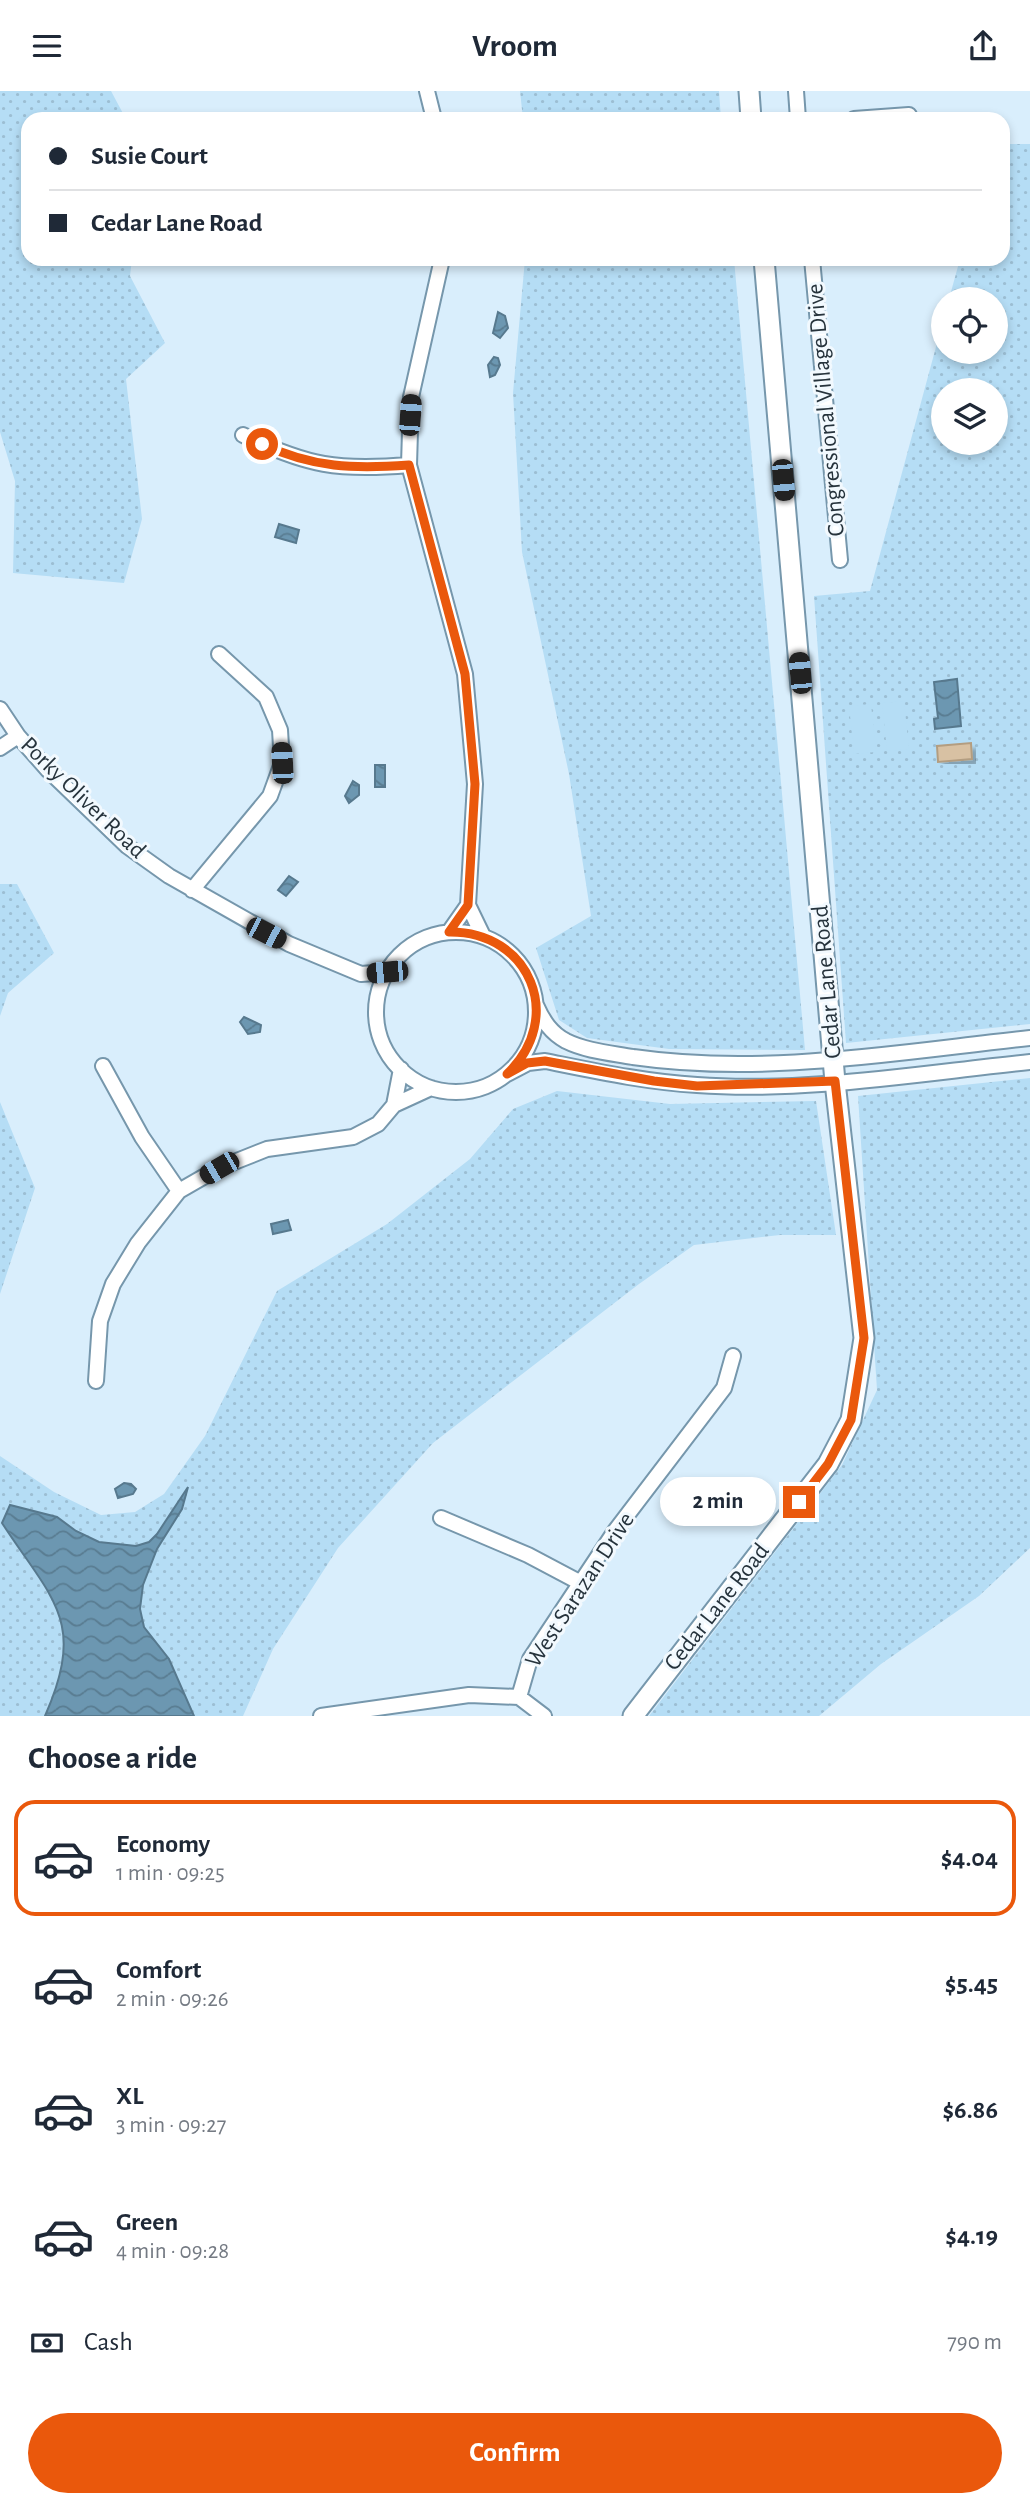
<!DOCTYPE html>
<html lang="en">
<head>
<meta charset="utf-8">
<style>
  :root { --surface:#fff; --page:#f2f2f3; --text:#1f2937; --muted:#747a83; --line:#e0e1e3; --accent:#ea580c }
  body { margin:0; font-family:"Alegreya Sans",sans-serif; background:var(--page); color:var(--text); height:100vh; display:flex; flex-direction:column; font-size:26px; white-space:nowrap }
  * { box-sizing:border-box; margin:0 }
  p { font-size:23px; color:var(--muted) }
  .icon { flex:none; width:38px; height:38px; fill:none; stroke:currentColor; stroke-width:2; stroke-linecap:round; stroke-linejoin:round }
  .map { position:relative; height:1625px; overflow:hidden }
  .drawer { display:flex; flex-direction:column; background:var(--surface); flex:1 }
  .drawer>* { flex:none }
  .banner { position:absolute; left:21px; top:21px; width:989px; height:154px; border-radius:21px; box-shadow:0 4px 10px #0003; display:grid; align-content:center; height:154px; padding:0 28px; background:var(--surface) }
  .controls { position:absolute; left:931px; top:196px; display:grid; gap:14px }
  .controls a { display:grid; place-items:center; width:77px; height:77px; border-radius:50%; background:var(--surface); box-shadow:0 4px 10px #0003; font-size:35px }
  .end { position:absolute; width:32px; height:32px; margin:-16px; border:9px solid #ea580c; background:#fff; box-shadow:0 0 0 4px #fff }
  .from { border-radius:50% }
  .bubble { position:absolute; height:49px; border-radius:24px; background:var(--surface); box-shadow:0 4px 10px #0003; font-size:23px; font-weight:700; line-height:49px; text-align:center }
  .car { position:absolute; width:21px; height:42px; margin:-21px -10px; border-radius:9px; box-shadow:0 0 5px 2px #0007; background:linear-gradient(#222 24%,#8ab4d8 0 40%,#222 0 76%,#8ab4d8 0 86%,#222 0) }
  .banner b { display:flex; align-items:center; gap:24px; height:66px; font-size:26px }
  .banner b+b { border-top:2px solid var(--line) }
  .banner i { width:18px; height:18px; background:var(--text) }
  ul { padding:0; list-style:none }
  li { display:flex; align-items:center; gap:21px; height:116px; margin:0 14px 10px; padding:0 14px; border:4px solid transparent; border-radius:21px }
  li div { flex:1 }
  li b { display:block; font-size:26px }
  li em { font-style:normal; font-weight:700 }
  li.selected { border-color:var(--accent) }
  li>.icon { width:63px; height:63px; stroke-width:1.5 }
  h2 { padding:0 28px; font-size:32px; line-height:84px }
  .pay { display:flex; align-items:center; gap:18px; height:77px; padding:0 28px; font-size:26px }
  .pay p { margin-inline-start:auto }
  .primary-button { display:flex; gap:14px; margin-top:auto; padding:14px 28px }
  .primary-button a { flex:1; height:80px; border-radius:42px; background:var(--accent); color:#fff; font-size:28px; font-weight:700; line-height:80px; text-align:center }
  header { display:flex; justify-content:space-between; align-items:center; height:91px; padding:0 28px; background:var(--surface); font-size:32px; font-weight:700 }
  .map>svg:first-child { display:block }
  .grass { fill:url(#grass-dots); fill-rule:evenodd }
  .pitch { fill:#b5ddf5 }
  .water { fill:url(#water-waves); stroke:#57798e; stroke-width:2 }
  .building { fill:#d8c1a3; stroke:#b39d80; stroke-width:2; filter:url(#shadow) }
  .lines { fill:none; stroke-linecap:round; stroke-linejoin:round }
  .street-casing { stroke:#7697ac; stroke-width:18 }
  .secondary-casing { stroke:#7697ac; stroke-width:23 }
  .street { stroke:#fff; stroke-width:14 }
  .secondary { stroke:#fff; stroke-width:19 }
  .route { stroke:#ea580c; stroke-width:9 }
  .labels { text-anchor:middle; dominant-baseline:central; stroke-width:6; stroke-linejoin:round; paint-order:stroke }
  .street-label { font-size:24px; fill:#26333c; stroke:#f2f9fe }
</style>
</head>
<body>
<header><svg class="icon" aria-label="menu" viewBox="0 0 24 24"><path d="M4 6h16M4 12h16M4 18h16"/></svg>Vroom<svg class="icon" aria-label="share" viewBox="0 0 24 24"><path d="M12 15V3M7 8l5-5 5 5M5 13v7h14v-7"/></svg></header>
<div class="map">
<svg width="1030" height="1625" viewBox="0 0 1030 1625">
  <defs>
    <pattern id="grass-dots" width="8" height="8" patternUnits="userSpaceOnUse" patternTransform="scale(1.75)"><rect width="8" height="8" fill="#b5ddf5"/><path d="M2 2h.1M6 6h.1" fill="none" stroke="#9cbed3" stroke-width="1.8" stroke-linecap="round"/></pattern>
    <pattern id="water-waves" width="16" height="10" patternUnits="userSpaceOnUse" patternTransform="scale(1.75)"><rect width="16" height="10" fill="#6c97b1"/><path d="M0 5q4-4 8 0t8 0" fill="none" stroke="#597c91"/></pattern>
    <filter id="shadow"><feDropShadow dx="6" dy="6" stdDeviation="2" flood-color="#0004"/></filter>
  </defs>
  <rect width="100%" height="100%" fill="#d9eefc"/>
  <path class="grass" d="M0,0H111L126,28H28V168H132L130,185L165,252L126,288L142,428L124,492L13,482L15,390L0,341Z
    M520,0H719L721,28H523Z
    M1003,53H1030V933L846,952L814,505L870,500L943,230V261H996V208H949L960,168H1003ZM943,299H996V352H943Z
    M525,168H734L805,959L669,958L587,947L559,929L536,857L591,825L569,683L522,461L513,302Z
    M0,793H17L54,862L8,902L0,925Z
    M1030,987V1457L979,1505L881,1573L819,1625H649L842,1374L877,1299L858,1005Z
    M557,1000L670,1013L816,1010L836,1144H780L694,1154L639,1193L433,1352L338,1457L273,1558L243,1625H0V1365L54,1401L101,1424L135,1421L164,1403L205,1345L277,1200L387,1133L470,1068L513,1018Z
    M0,1011L35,1097L0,1203Z"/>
  <path class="pitch" d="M904,610L909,658L887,660L882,612Z
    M871,613L876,661L854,663L849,615Z"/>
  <path class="water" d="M498,221L505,225L508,237L500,247L493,242Z
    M494,266L498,267L500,274L495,284L490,286L488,274Z
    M279,433L299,439L296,452L275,446Z
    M957,588L961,635L935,638L934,628L938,627L934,591Z
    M375,674H385V696H375Z
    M353,690L359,694V704L349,712L345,705Z
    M289,785L298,791L286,805L278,799Z
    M244,926L261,934L260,941L248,943L240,931Z
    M288,1129L291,1139L273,1143L271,1133Z
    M124,1392L131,1393L136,1398L133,1403L118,1407L115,1398Z
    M188,1396L182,1418L157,1458L143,1494L140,1518L144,1536L169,1568L194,1625H45C87,1529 52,1509 2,1432L10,1414L57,1426L76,1440L99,1451L136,1455L149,1451L157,1443Z"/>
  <path class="building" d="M971,652L972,668L938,671L937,655Z"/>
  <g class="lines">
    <defs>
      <path id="street" d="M427,0L434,28
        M796,0L798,28
        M854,28L909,24
        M442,168L411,306L409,374L465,583L475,693L468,814L483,845
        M812,168L840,469
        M243,344C308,375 338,380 409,374
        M0,618L18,645L48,679L127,755L169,785L289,853L361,883L387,881
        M0,657L18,645
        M192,799L270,705L282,672L280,639L266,606L219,563
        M449,841L468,814
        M376 921a80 80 0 1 1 160 0a80 80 0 1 1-160 0Z
        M536,914C543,930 551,942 566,950C586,960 611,962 633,966C765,985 899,961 1030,947
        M103,975L142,1046L179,1100
        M507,983L528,972L545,970C595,980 645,991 697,994C805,1002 922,982 1030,971
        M394,1014L401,978
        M96,1290L100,1230L113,1193L138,1152L179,1100L219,1077L267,1058L353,1046L378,1033L394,1014L431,997
        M441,1427L528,1464L579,1491
        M321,1625L469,1604L519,1606
        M544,1625L519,1606L530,1568L615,1440L724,1297L733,1265"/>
      <path id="secondary" d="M749,0L751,28
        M633,1625L828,1373L851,1329L864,1247L835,991L764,168"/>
    </defs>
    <use href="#street" class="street-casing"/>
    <use href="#secondary" class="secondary-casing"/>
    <use href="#street" class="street"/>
    <use href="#secondary" class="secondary"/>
  </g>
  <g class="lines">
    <path class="route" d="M262,353C313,377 354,378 409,374L465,583L475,693L468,814L449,841C530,840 566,927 507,983L527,972L545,970L654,990L697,995L835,990L864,1247L851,1329L828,1373L799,1411"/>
  </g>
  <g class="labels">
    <g class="street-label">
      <text transform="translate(826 319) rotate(-95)">Congressional Village Drive</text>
      <text transform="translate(83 707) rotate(44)">Porky Oliver Road</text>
      <text transform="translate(827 891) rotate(-95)">Cedar Lane Road</text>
      <text transform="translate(580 1499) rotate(-57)">West Sarazan Drive</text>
      <text transform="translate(717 1516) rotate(-52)">Cedar Lane Road</text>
    </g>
  </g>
</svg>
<div class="controls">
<a><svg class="icon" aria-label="locate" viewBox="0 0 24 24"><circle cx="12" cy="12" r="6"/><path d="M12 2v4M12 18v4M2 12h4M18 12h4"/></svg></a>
<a><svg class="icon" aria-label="layers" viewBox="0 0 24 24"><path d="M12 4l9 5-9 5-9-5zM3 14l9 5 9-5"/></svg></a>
</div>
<i class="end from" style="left:262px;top:353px"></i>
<i class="end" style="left:799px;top:1411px"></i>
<div class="bubble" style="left:660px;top:1386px;width:116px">2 min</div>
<i class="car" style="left:410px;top:324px;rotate:4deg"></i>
<i class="car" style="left:783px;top:389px;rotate:175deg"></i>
<i class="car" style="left:800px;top:582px;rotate:355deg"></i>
<i class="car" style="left:282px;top:672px;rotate:357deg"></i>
<i class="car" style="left:266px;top:842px;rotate:117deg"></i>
<i class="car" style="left:387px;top:881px;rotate:265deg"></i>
<i class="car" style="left:219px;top:1077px;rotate:240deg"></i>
<div class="banner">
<b><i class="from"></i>Susie Court</b>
<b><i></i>Cedar Lane Road</b>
</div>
</div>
<section class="drawer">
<h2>Choose a ride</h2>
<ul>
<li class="selected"><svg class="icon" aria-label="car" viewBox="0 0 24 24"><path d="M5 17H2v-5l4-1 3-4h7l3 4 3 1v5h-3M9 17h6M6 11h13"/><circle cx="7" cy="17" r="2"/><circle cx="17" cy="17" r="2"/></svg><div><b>Economy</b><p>1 min · 09:25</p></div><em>$4.04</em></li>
<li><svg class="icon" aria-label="car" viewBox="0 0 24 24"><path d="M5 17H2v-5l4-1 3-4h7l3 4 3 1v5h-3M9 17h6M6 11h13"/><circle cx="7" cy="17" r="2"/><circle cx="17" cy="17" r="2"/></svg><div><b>Comfort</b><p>2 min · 09:26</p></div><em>$5.45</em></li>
<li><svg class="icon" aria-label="car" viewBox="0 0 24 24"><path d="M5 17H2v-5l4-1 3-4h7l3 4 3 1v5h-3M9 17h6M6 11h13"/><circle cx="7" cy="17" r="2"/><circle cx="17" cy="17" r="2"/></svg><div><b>XL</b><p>3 min · 09:27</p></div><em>$6.86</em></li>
<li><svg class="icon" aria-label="car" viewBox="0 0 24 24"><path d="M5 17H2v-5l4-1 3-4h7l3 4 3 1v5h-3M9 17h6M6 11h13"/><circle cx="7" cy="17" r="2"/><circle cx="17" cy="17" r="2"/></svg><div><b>Green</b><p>4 min · 09:28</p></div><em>$4.19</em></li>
</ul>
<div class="pay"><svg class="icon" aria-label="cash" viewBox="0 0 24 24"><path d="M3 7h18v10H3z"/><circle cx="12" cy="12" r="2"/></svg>Cash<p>790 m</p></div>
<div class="primary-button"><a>Confirm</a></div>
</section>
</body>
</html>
